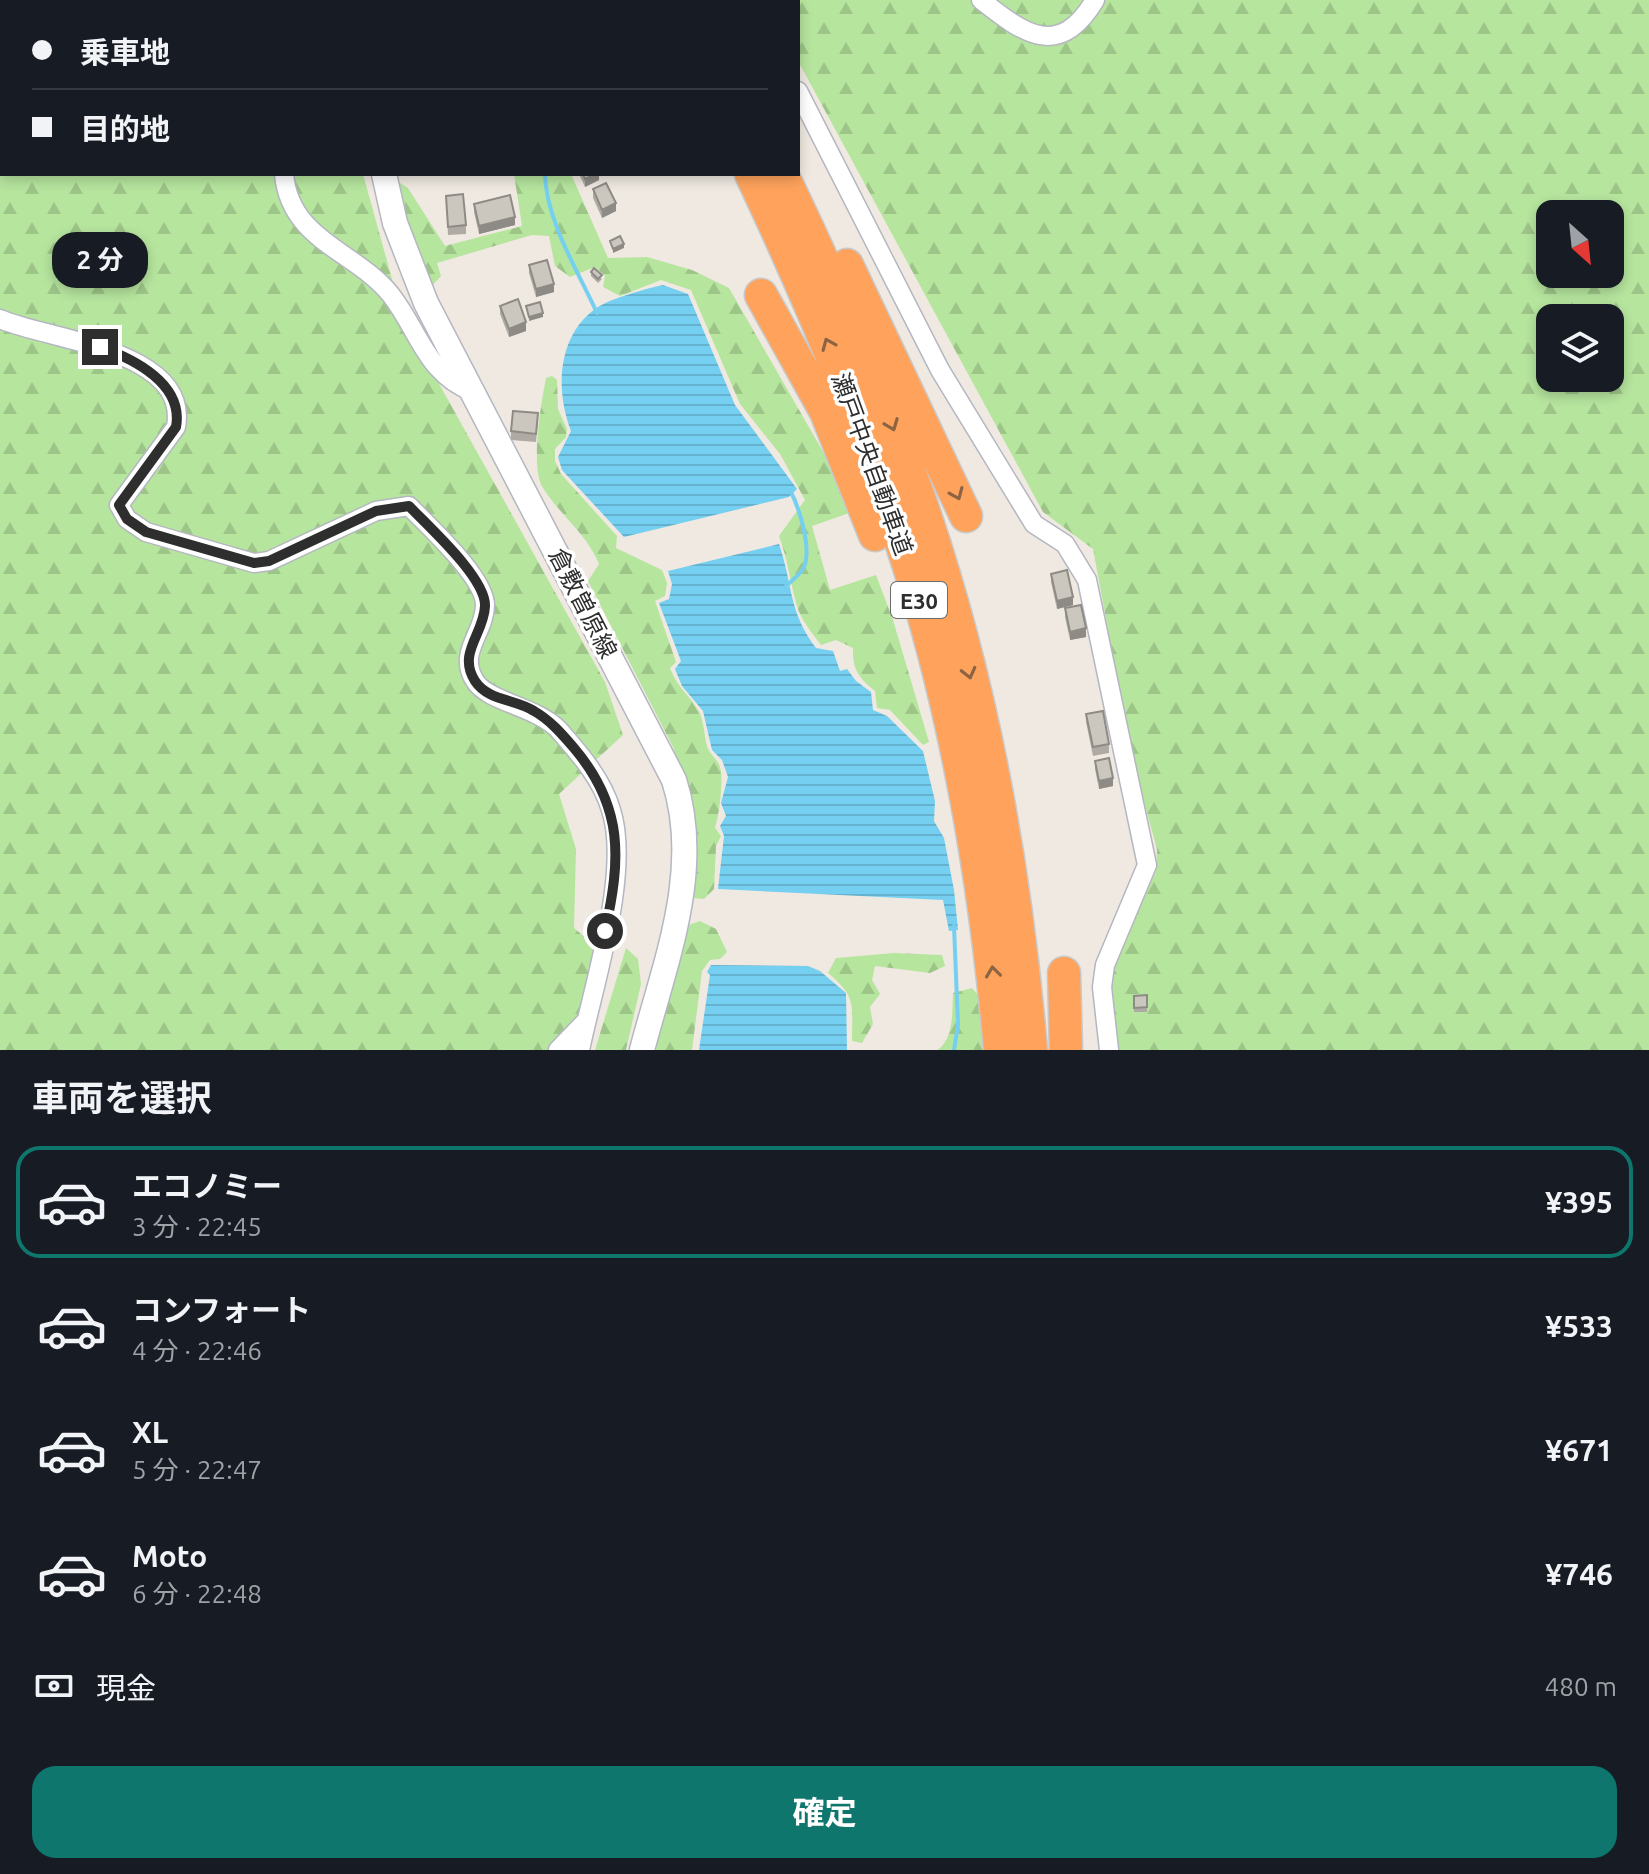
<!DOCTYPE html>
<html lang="ja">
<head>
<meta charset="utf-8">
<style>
  :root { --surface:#171b24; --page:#242831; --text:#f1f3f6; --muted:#9ea1a6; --line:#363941; --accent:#0f766e }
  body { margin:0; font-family:Ubuntu,"Noto Sans JP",sans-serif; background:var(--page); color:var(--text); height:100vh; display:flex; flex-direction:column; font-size:30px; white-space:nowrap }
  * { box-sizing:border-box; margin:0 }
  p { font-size:26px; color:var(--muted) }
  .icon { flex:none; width:44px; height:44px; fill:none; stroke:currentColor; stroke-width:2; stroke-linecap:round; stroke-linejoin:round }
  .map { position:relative; height:1050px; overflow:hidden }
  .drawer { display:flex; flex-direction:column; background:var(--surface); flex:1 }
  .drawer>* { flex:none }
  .top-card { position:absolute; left:0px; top:0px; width:800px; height:176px; box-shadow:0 4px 12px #0003; display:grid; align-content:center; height:176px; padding:0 32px; background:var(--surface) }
  .needle { width:52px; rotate:153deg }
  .controls { position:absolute; left:1536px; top:200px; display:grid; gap:16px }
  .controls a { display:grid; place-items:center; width:88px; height:88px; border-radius:16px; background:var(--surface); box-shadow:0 4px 12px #0003; font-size:40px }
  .end { position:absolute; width:36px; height:36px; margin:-18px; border:10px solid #2e2e2e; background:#fff; box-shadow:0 0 0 4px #fff }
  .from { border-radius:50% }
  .bubble { position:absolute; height:56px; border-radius:24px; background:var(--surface); box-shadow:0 4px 12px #0003; font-size:26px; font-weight:700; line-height:56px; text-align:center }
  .top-card b { display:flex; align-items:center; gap:28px; height:76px; font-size:30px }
  .top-card b+b { border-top:2px solid var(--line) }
  .top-card i { width:20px; height:20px; background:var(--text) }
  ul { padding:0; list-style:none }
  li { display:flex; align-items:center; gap:24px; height:112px; margin:0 16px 12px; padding:0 16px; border:4px solid transparent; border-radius:24px }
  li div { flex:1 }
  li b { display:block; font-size:30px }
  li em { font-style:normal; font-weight:700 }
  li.active { border-color:var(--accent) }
  li>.icon { width:72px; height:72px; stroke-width:1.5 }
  h2 { padding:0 32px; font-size:36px; line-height:96px }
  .pay { display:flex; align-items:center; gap:20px; height:88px; padding:0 32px; font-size:30px }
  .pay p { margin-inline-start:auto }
  .button { display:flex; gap:16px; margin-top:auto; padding:16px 32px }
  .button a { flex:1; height:92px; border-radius:24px; background:var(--accent); color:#fff; font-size:32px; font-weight:700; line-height:92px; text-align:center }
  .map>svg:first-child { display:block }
  .forest { fill:url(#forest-firs); fill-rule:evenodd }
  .water { fill:url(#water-rules) }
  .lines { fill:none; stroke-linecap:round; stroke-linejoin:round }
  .stream { stroke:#75cff0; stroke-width:4 }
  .street-casing { stroke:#b4b7c1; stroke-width:21 }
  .secondary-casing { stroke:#b4b7c1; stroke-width:27 }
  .highway-casing { stroke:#c9c9c9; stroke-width:35 }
  .street { stroke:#fff; stroke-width:18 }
  .secondary { stroke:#fff; stroke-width:24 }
  .highway { stroke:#ffa35c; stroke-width:32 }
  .wall { fill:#afaba4 }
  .shaded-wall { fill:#8e8b86 }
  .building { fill:#cbc7bf; stroke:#8e8b86; stroke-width:2 }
  .oneway { stroke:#8c6343 }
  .route { stroke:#2e2e2e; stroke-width:10 }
  .labels { text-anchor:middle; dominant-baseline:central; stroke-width:7; stroke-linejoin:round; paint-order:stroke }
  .shield { fill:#fff; stroke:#6d6d6d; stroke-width:2 }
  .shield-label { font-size:22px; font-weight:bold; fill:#2e2e2e }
  .street-label { font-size:24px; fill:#2e2e2e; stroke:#fff }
</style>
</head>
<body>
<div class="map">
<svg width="1649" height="1050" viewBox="0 0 1649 1050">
  <defs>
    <pattern id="forest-firs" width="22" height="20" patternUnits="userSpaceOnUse" patternTransform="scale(2)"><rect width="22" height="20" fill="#b6e59e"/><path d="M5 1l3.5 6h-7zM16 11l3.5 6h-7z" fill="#9dc588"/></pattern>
    <pattern id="water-rules" width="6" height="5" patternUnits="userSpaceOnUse" patternTransform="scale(2)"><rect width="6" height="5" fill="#75cff0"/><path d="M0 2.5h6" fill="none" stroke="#66b2ce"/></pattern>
  </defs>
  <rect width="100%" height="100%" fill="#efe9e1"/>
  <path class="forest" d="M0,0H355L2,2V174H363L403,319L605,682L623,735L559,794L576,849L574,928L594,945L580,1015L560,1033V1050H0Z
    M764,0H1649V1050H1116L1109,975L1156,871L1157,849L1133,763L1093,549L1043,512L798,61V2ZM1550,214H1610V274H1550ZM1550,318H1610V378H1550Z
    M514,174H571L608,258L647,257L692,270L729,288L841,483L852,512L812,526L830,590L876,575L893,620L929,742L923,745L890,710L877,708L875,691C859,678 852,669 853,648L836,640L821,645C812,633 801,620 797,606C790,582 788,560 779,536L805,500L780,454L740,404L691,290L661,280L620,296L603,287L605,276L595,267L570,277L555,266L549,236L532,235L437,263L441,276L432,286L416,255L392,178L408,188L445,246L522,226Z
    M552,376L557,380L558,409L567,429L566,437L555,449V461L561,474L617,536L616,548L662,570L667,583L665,596L655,601L676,662L670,668C679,690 687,692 698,710C704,719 704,735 707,746C710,755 717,758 720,767C724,779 719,816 715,828L721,836L716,846L714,889L704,899L691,898L684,786L673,747L588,581L599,564C587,534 560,515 543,488C530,469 541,403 546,378Z
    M700,921L716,929L727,952L720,959L710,960L702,971L692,1050H653L686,926Z
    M626,948L638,959L641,984L626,1050H595Z
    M894,953L942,955L945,966L930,973L875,966L872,980L880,994L870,1007L873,1024L862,1043L852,1041C852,1005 857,997 828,973L836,958Z
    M972,988L978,995L983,1050H938C954,1037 952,1013 953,993Z"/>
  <path class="water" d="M663,285L688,294L735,405L797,489L789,497L624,537L562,470L558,457L571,431C555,390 557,334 598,307C610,299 648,288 663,285Z
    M779,544C793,585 788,611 816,648L833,651L840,671L847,669L856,681L871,692L873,710L887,716L923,751L935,801L934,821L944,838L954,890L958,930L949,931L943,900L718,889L724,836L720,826L726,816L721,803L728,777L722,760L712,750L703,711L682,686L675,669L681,661L659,603L669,599L672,584L668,571Z
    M711,965L808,966L820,971L846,993L847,1050H699L710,975L707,972Z"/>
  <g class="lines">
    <path class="stream" d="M595,0L596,2
      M545,174C546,221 578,271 597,313
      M786,586C791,581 801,574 804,567C812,548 799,507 790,490
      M954,1050L958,1025L954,926"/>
    <defs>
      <path id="street" d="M752,0L753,2
        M981,0C1024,34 1059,60 1095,0
        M293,2L294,0
        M798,91L940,370L1034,524L1065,544L1087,580L1147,865L1105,965L1102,987L1109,1050
        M284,174C290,241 356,251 391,295C419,331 426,374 473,392
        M0,319C47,340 190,349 176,427L119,505L127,519L146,532L254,563L269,561L376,511L409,506C428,526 486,578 485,606C484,634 457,653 475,681C488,702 535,706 558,729C579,753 602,779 611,810C631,872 593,986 580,1050
        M558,1050L585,1022"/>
      <path id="secondary" d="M366,0V2
        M384,174L395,223L426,303L674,780C703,870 665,962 642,1050"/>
      <path id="highway" d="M625,0L626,2
        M667,0L668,2
        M697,0L698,2
        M751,174C808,295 860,417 902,545C956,708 985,879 1000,1050
        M782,174C832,278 879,384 917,492C980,671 1015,862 1031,1050
        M847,265L966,516
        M761,295L826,412L875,535
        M1064,973L1066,1050"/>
    </defs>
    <use href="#street" class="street-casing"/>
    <use href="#secondary" class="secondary-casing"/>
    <use href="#highway" class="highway-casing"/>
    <use href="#street" class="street"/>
    <use href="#secondary" class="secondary"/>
    <use href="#highway" class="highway"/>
  </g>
  <path class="wall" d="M579,174H599V180L585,187Z
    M593,189L616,211L602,218L593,198Z
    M446,196L466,225V234L448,235Z
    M474,204L515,225L479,234L474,212Z
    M529,265L554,292L536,297L529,273Z
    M591,272L602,279L598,283L591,276Z
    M500,306L526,331L509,337L500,314Z
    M538,421L536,442L511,440V431Z
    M1051,574L1073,605L1057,609L1051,582Z
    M1065,608L1086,637L1070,640L1065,617Z
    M1086,714L1109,744V753L1093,756L1086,722Z
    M1095,761L1113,786L1099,789L1095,769Z
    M1147,995V1012H1134V996Z"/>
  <path class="shaded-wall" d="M595,174H599V180L585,187V179Z
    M616,203V211L602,218V210Z
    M515,217V225L479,234V226Z
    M624,244V248L613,253V249Z
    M554,284V292L536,297V289Z
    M543,313V317L529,321V317Z
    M526,322V331L509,337V329Z
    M1073,597V605L1057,609V601Z
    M1086,628V637L1070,640V632Z
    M1113,778V786L1099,789V781Z"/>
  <path class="building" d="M583,174H595L585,179Z
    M606,183L616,203L602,210L593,189Z
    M463,194L466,225L448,227L446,196Z
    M510,195L515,217L479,226L474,204Z
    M620,236L624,244L613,249L610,241Z
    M547,260L554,284L536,289L529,265Z
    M594,268L602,275L598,279L591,272Z
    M518,299L526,322L509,329L500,306Z
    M540,302L543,313L529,317L526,306Z
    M513,411L538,413L536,434L511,431Z
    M1067,570L1073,597L1057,601L1051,574Z
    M1081,605L1086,628L1070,632L1065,608Z
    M1103,711L1109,744L1093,747L1086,714Z
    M1109,758L1113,778L1099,781L1095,761Z
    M1147,995V1007L1134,1008V996Z"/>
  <defs><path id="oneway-chevron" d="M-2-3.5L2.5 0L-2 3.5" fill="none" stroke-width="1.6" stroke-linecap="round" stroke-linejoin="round" transform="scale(2)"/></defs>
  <g class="oneway">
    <use href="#oneway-chevron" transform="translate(828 344) rotate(-113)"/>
    <use href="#oneway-chevron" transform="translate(892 425) rotate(69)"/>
    <use href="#oneway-chevron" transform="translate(957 494) rotate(67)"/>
    <use href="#oneway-chevron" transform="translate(969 673) rotate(76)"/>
    <use href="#oneway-chevron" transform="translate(993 972) rotate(-97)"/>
  </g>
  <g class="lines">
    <path class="route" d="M100,347C134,359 184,384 176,427L119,505L127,519L146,532L254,563L269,561L376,511L409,506C428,526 486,578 485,606C484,634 457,653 475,681C488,701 516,699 534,711C550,720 562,734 574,748C624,807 621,859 605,931"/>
  </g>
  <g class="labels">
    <rect class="shield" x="891" y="582" width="56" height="36" rx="6"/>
    <g class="shield-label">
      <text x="919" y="600">E30</text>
    </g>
    <g class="street-label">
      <text transform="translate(872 464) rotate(70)">瀬戸中央自動車道</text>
      <text transform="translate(583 603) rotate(63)">倉敷曽原線</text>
    </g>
  </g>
</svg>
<div class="controls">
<a><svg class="needle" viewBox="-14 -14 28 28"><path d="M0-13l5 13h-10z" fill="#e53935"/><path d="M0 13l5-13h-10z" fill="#9ea1a6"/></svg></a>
<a><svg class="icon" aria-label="layers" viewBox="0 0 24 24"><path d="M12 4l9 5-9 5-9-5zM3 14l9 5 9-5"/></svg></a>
</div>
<i class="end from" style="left:605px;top:931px"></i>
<i class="end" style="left:100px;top:347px"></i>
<div class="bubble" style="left:52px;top:232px;width:96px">2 分</div>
<div class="top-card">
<b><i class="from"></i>乗車地</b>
<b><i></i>目的地</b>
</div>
</div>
<section class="drawer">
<h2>車両を選択</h2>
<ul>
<li class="active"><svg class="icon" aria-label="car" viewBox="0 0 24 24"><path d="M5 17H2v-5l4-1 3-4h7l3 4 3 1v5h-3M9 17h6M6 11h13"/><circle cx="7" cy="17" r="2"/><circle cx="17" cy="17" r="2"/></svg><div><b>エコノミー</b><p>3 分 · 22:45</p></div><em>¥395</em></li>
<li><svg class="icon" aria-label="car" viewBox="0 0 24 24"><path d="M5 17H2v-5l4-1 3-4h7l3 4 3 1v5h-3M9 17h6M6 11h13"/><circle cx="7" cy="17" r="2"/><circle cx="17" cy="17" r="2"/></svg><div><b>コンフォート</b><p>4 分 · 22:46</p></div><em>¥533</em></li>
<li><svg class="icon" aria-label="car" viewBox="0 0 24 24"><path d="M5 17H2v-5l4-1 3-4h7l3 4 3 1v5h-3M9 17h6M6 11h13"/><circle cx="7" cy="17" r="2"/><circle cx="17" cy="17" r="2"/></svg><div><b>XL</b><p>5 分 · 22:47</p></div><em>¥671</em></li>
<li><svg class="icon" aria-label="car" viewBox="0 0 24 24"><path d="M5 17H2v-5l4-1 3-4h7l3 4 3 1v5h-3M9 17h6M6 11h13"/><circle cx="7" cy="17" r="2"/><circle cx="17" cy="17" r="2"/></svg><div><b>Moto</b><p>6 分 · 22:48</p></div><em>¥746</em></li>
</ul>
<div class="pay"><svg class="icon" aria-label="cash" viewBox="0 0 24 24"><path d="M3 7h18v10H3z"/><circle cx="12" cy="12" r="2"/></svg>現金<p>480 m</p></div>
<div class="button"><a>確定</a></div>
</section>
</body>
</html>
